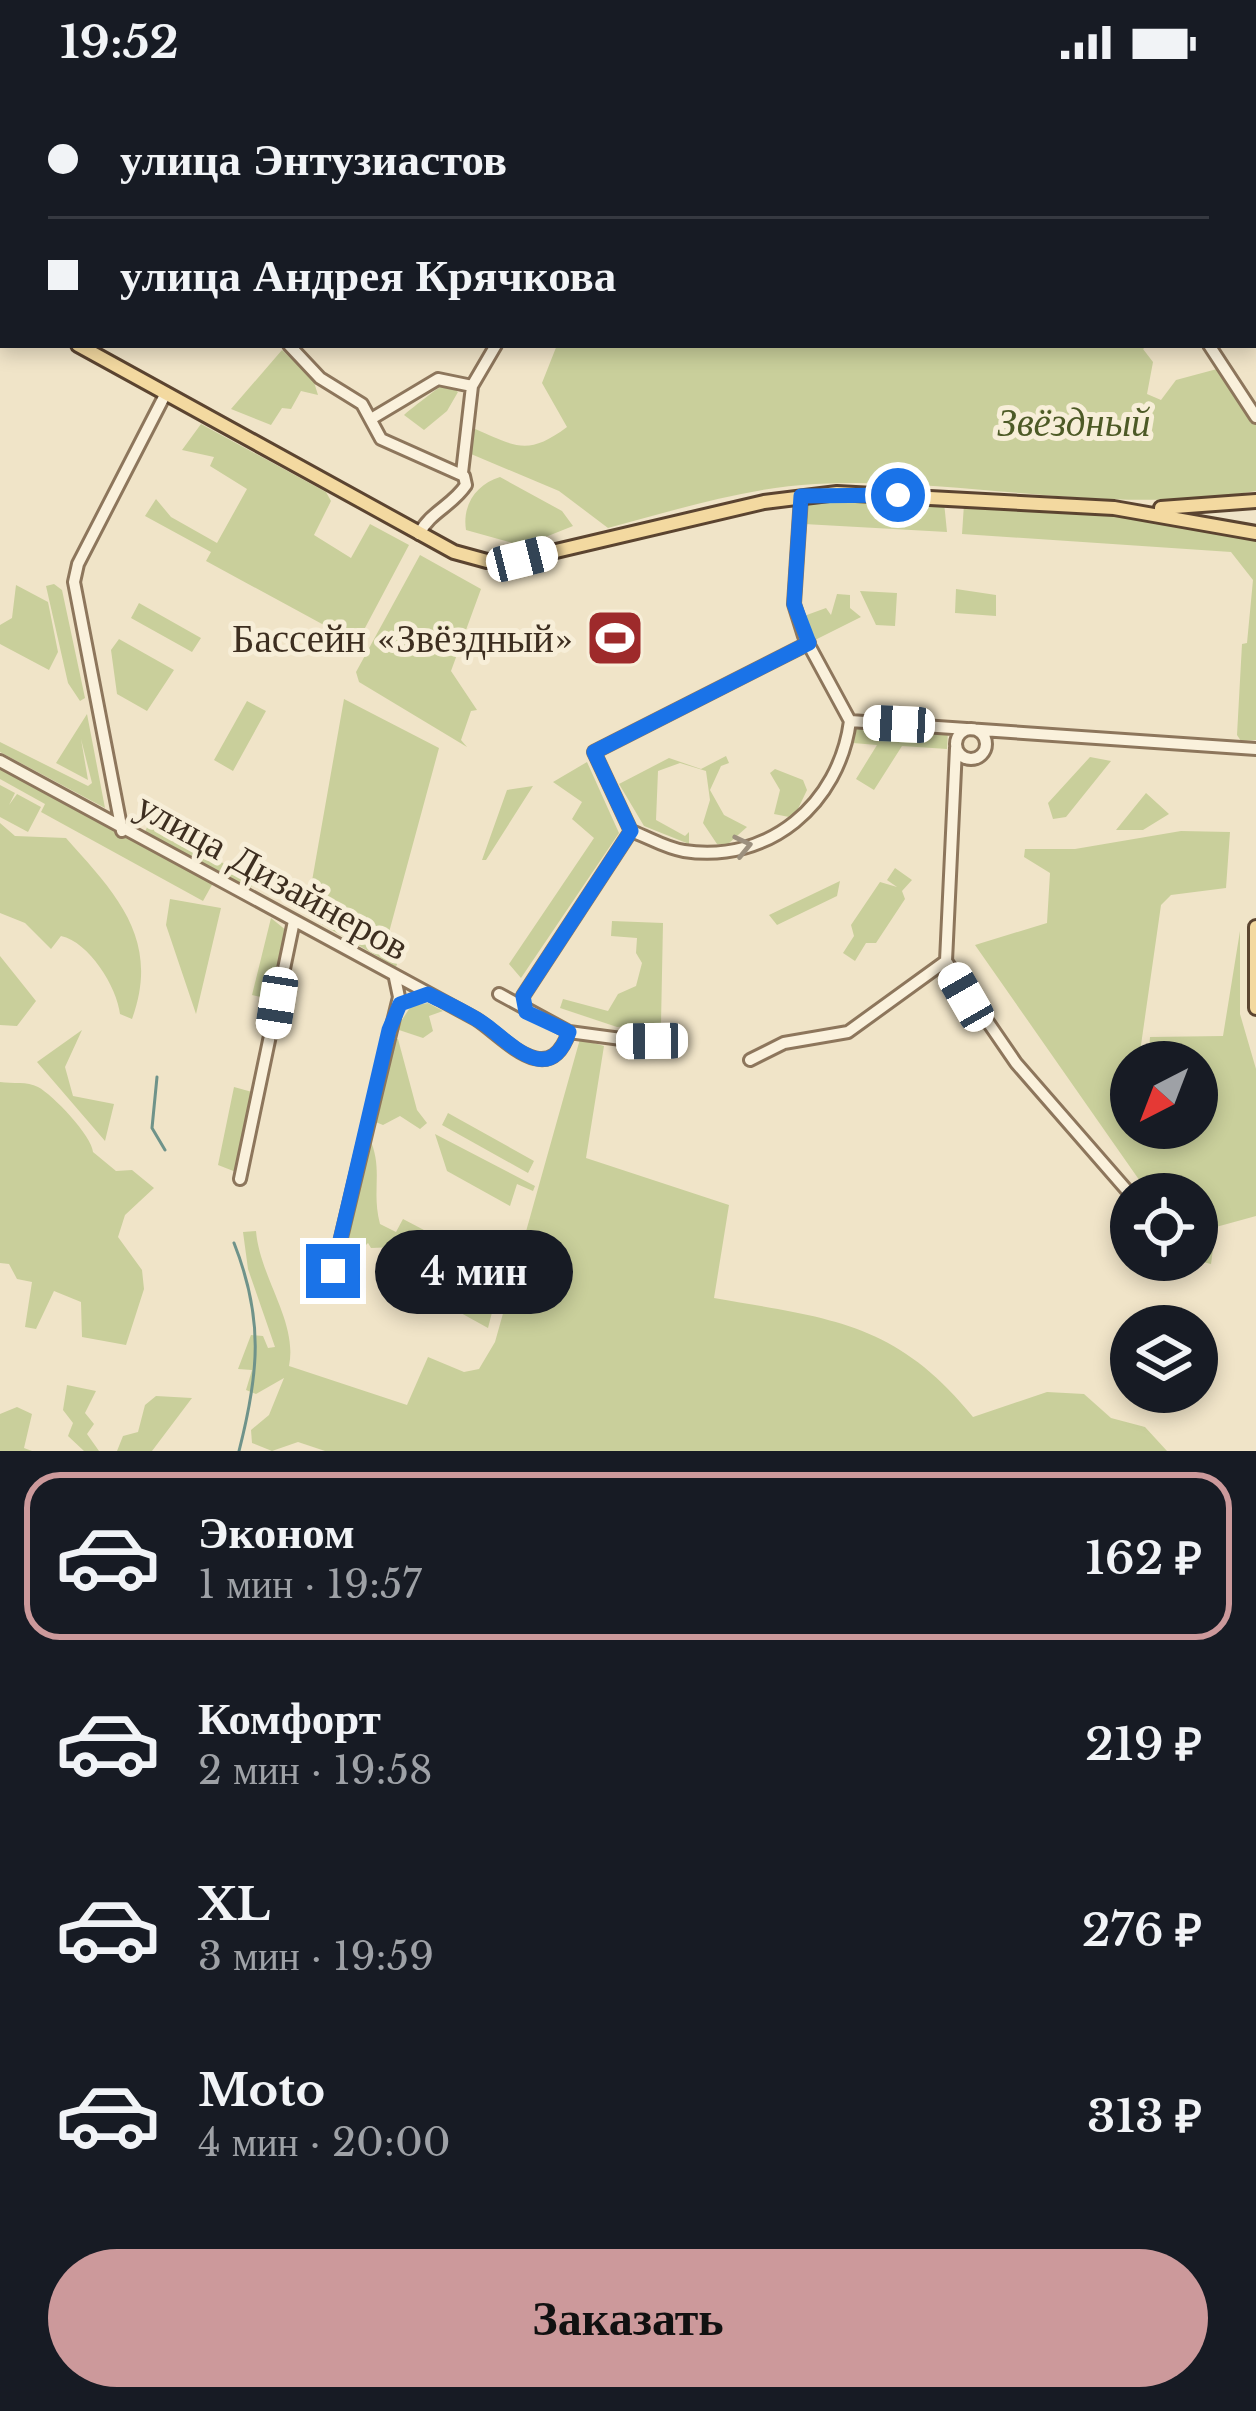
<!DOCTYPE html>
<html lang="ru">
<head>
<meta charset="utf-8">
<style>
  :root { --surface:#171b24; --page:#242831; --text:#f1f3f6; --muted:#9ea1a6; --line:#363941; --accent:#cc999b }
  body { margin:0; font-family:"Libre Baskerville",serif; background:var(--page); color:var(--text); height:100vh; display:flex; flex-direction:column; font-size:45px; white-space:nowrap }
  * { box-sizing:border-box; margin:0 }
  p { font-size:39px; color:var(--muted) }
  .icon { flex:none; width:66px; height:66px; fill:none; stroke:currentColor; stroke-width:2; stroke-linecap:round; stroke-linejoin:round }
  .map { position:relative; height:1367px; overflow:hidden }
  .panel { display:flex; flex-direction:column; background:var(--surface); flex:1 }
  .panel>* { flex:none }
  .banner { position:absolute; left:0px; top:0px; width:1257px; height:264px; box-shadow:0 6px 18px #0003; display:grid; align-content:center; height:264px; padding:0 48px; background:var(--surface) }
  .needle { width:78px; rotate:222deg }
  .buttons { position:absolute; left:1110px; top:957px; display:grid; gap:24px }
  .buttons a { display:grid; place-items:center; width:108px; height:108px; border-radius:50%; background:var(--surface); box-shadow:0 6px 18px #0003; font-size:60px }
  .end { position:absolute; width:54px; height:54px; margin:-27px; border:15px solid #1a73e8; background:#fff; box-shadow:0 0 0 6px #fff }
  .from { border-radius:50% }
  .bubble { position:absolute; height:84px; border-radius:42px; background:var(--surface); box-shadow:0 6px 18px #0003; font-size:39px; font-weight:600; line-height:84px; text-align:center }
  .car { position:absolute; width:36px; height:72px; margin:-36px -18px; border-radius:15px; box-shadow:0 0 9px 3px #0007; background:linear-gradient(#fff 24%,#345 0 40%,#fff 0 76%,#345 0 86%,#fff 0) }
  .banner b { display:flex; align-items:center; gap:42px; height:114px; font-size:45px }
  .banner b+b { border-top:3px solid var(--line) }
  .banner i { width:30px; height:30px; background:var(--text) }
  ul { padding:21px 0 0; list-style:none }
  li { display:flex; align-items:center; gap:36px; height:168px; margin:0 24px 18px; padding:0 24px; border:6px solid transparent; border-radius:36px }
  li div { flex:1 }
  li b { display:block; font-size:45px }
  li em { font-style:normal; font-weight:600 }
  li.selected { border-color:var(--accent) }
  li>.icon { width:108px; height:108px; stroke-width:1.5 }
  .primary-button { display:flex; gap:24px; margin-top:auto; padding:24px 48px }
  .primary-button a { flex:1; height:138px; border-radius:72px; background:var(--accent); color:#111; font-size:48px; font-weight:600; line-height:138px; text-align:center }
  .status { display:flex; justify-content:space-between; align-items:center; height:84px; padding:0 60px; background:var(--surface); direction:ltr }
  .status svg { height:33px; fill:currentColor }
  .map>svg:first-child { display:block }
  .green { fill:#c9cf9b }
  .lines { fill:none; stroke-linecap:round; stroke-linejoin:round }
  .stream { stroke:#6f938a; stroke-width:3 }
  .minor-casing { stroke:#8d765c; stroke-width:16 }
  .major-casing { stroke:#5b4430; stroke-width:18 }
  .minor { stroke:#faf1dc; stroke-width:10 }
  .major { stroke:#f3d9a0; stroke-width:12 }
  .oneway { stroke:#9c907e }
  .route { stroke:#1a73e8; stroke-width:15 }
  .labels { text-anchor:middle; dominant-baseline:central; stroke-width:10; stroke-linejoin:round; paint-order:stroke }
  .park-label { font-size:39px; font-style:italic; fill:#4d5a26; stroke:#f7eed8 }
  .poi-label { font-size:39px; fill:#3d2e20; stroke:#f7eed8; text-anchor:end }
  .street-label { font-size:39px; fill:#3d2e20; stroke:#f7eed8 }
</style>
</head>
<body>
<div class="status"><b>19:52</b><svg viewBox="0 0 49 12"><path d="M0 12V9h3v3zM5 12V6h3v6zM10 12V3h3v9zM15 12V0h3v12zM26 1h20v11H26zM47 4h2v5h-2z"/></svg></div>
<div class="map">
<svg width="1256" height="1367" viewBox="0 0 1256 1367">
  <rect width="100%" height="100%" fill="#f0e4c8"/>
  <path class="green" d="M648,0H1138L1147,3H648Z
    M557,261H1148L1143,265L1153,278L1147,310L1161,316L1176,296L1217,285L1256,338V407C1104,433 964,392 815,400C745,404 675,426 608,444L559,407L471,370L473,344C515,362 527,373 567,343L542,299Z
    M282,266L313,295L318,311L301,307L291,325L282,324L271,341L231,325Z
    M446,299L458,308L447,327L424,346L404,331C407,328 441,301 446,299Z
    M201,340L326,408L331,417L314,451L351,474L370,440L409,461L357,559L206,477L211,468L145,432L156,415L171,433L217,459L247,405L210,382L214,373L182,366Z
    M500,393L562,427L573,442L523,462L466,446C462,420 477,400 500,393Z
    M812,414L944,418L947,448L804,440V422Z
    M964,420L1182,437L1256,453V656L1241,657L1237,651L1242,560L1247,559L1253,496L1231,468L962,450Z
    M420,471L481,505L451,587L477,626L471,627L461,656L467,663L359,598L356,588Z
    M54,500L62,506L85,614L80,617L68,599L46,502Z
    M16,501L48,518L58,568L49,586L0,560V541L12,534Z
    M956,505L996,511V532L955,529Z
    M860,507L897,509L895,542L876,541Z
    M837,510L850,511V524L861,533L815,556L804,532L826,524L831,531Z
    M139,519L201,554L192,568L131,534Z
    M119,555L174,586L147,627L117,610L111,566Z
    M344,615L439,664L385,863L400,871L396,883L306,831Z
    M247,617L266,627L233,687L214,676Z
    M87,630L105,724L0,668V658L88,702L92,699L81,655L88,696L56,679Z
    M855,640L948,646L947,665L902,662L874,706L856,695L877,661L853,659Z
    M726,672L729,679L721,682L710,706L724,731L747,743L728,760H717L703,739L710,716L706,687L680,679L658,687L656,736L685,752L689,748V760L644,742L619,700L669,674L701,685Z
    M1090,673L1111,677L1066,733L1053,735L1048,719Z
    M587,678L619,749L521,894L509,880L594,754L572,735L582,718L553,698Z
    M0,681L141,756L151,735L254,798L249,807L218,790L203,817L41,728L45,720L0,695Z
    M775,685L803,696L807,706L797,727L789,733L774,730L780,706L770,689Z
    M0,701L15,709L9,721L17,710L41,723L28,748L0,733Z
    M533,702L486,776H482L507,706Z
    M1146,709L1169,730L1143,746H1116Z
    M0,739L15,752L66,754C116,810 161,855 132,935L120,930C117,903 89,858 61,852L51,865L25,839L0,829Z
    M1181,747L1230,748L1226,804L1171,811L1161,821L1141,961L1138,978H1131V1044H1197V978H1148L1150,953L1223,952L1240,847V930L1256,985V1132L1216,1143L1211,1180L1195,1176L1197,1110H1149L975,861L1047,839L1050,789L1024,773L1025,765H1075Z
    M895,784L912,796L902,807L905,815L876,859H866L855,877L843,869L854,852L851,841L880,798L897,803L887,796Z
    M840,797L837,812L777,841L769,831Z
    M170,815L221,824L196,930L166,841Z
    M271,834L287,847L269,915L252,911Z
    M612,837L663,839L661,940L617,943L560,924L563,915L608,927L618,910L636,902L642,879L636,869L637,854L611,852Z
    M0,872L36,917L17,942L0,941Z
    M428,919L443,927L429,932L433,947L423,954L396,945L411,922Z
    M82,946L65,983L73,1012L114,1020L105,1057L37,978Z
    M394,955H398L417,1026L427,1039L420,1045L400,1032L383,1041L373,1037Z
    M580,955L604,962L586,1074L729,1121L714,1214C827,1234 896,1237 973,1333L1047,1308L1084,1310L1111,1334L1145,1343L1167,1367H325L298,1358L272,1367L252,1359L251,1346L269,1331L284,1294L256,1310L246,1306L252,1286L238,1285L251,1251L263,1252L268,1264L275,1263L248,1185L243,1148L256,1147C260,1194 298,1238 289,1282L407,1321L428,1273L464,1288L479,1285L495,1258Z
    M0,998C13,1000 27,997 38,1003C53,1011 92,1052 93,1068L116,1087L132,1086L154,1104L125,1131L118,1153L142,1186L144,1205L126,1261L82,1253L81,1218L54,1207L36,1245L25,1243L32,1198L17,1195L9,1180L0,1179Z
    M234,1003L252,1008L236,1088L218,1081Z
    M448,1029L534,1077L528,1089L442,1041Z
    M435,1050L535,1102L533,1107L517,1100L510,1122L447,1087Z
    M369,1053C384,1085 371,1106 380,1140L396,1148L403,1135L500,1186L497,1193L508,1191L504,1202L422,1161L417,1168L497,1209L488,1244L421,1207L415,1175L411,1178L396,1163L371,1164L368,1159L360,1167L345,1155Z
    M67,1301L96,1307L85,1329L94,1340L87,1350L99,1367H84L68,1352L73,1339L63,1326Z
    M156,1312L192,1314L152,1367H117L123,1352L138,1348L145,1321Z
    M17,1323L32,1330L24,1364L32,1367H0V1330Z"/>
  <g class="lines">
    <path class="stream" d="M1110,0L1115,3
      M1215,0L1227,3
      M1206,3L1210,0
      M1254,10L1256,11
      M157,993L152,1044L165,1066
      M234,1159C264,1235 259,1289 239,1367"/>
    <defs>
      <path id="minor" d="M65,0L68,3
        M1155,0V3
        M192,3L193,0
        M273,3V0
        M1254,84H1256
        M289,261L320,294L362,320L381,355L464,392L466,401C452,422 430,428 419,450
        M1209,261L1256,333
        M371,335L438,295L472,302
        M462,389L472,302L496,261
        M850,637L1256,665
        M956 660a15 15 0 1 1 30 0a15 15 0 1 1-30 0Z
        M956,664L946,877L1016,979L1131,1111
        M0,677L476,935C503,952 548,1008 569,948
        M122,747L74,498L78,480L166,309
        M631,747C648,753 665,764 684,767C769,780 839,720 850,637L804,552L794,520L801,413
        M499,910L569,948L666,961
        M523,921V912L631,747L594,668L809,559
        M750,976L784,959L848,948L946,877
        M240,1095L294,837
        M333,1187L399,913L395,894"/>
      <path id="major" d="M0,218L3,219
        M78,261L454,468L487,477L522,475L764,418L837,409L1114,424L1256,449
        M1161,424L1256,417
        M1256,843V924"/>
    </defs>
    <use href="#minor" class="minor-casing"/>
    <use href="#major" class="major-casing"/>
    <use href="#minor" class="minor"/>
    <use href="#major" class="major"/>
  </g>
  <defs><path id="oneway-chevron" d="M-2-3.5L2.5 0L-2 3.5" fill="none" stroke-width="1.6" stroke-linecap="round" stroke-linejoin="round" transform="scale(3)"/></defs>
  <use class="oneway" href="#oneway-chevron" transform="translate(743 762) rotate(-13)"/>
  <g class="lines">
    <path class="route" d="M333,1187L389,946L400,920L428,910C448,920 469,929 487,942C512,961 550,1003 569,948L526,928L523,912L631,747L594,668L809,559L794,520L801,412L898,411"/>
  </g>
  <defs>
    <symbol id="stadium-square" viewBox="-11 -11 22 22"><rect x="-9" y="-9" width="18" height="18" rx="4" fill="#9e2a2b" stroke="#f7eed8"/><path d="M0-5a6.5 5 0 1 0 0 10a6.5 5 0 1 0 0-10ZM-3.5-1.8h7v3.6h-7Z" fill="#fff"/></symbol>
  </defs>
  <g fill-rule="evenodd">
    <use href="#stadium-square" x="582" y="521" width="66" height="66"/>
  </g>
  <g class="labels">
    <g class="park-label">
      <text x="1074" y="338">Звёздный</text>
    </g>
    <g class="poi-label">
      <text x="573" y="554">Бассейн «Звёздный»</text>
    </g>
    <g class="street-label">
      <text transform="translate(273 792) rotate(29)">улица Дизайнеров</text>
    </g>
  </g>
</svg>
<div class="buttons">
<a><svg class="needle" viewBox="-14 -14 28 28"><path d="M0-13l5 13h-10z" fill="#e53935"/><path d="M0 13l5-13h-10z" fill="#9ea1a6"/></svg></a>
<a><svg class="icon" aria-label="locate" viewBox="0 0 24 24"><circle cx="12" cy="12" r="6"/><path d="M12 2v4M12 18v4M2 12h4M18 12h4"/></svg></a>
<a><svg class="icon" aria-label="layers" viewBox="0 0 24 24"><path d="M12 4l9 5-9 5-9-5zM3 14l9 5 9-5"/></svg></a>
</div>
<i class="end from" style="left:898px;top:411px"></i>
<i class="end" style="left:333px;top:1187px"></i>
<div class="bubble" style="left:375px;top:1146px;width:198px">4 мин</div>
<i class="car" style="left:522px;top:475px;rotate:76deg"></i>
<i class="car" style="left:899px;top:640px;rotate:273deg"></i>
<i class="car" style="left:966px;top:913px;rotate:330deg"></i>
<i class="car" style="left:277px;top:919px;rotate:189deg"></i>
<i class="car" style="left:652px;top:957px;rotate:269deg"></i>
<div class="banner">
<b><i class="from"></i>улица Энтузиастов</b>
<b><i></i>улица Андрея Крячкова</b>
</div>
</div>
<section class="panel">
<ul>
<li class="selected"><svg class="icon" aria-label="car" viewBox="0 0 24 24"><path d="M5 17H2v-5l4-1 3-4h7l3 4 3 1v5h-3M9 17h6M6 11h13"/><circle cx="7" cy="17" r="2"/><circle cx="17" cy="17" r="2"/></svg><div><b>Эконом</b><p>1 мин · 19:57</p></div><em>162 ₽</em></li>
<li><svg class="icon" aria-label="car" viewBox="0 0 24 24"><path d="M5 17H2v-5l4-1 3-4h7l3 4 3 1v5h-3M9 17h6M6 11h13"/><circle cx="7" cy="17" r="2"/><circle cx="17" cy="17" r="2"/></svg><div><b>Комфорт</b><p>2 мин · 19:58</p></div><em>219 ₽</em></li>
<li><svg class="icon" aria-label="car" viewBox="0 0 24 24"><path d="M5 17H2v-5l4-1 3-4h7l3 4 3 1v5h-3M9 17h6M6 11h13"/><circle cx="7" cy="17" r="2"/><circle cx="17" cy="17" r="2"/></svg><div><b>XL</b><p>3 мин · 19:59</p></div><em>276 ₽</em></li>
<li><svg class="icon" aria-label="car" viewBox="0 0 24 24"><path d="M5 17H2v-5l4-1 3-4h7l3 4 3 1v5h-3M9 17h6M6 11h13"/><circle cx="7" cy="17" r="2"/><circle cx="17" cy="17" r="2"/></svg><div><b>Moto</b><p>4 мин · 20:00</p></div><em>313 ₽</em></li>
</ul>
<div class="primary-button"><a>Заказать</a></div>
</section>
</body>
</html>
